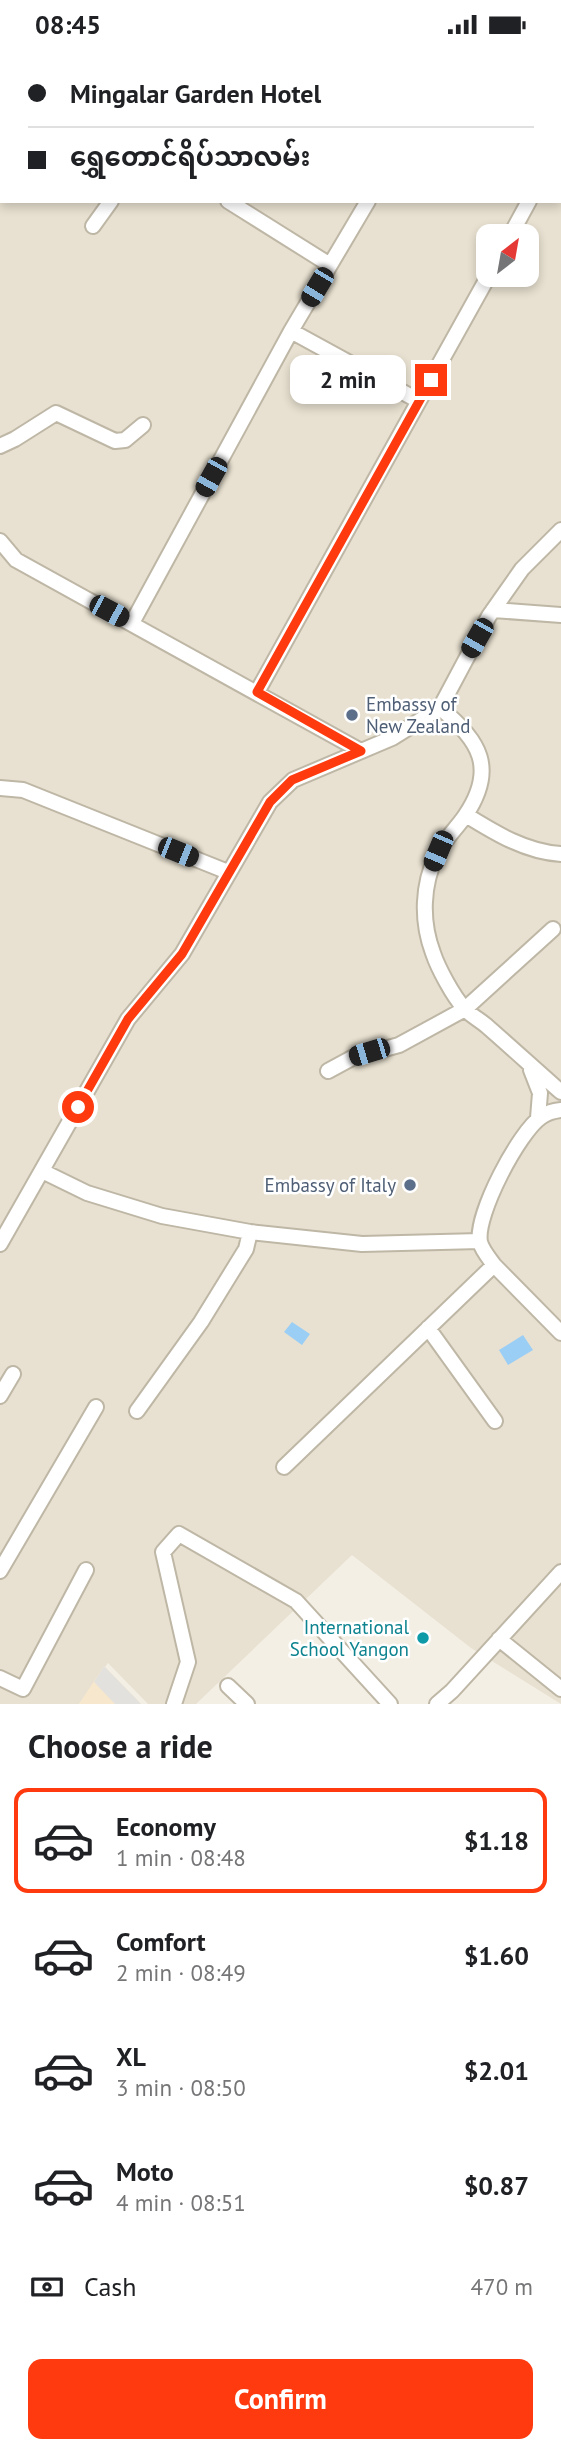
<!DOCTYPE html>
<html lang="en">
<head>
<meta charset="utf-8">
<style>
  :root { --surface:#fff; --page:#f2f2f2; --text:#202124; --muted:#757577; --line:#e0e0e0; --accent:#ff3a0f }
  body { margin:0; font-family:"PT Sans","Noto Sans Myanmar",sans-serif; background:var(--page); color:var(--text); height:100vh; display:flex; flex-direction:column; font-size:26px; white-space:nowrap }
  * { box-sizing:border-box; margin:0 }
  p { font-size:23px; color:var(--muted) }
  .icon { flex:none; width:38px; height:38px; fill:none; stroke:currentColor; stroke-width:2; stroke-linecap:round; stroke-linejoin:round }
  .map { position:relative; height:1655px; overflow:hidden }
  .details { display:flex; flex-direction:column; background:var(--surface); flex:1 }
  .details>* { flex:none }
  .banner { position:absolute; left:0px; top:0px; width:562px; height:154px; box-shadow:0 4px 10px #0003; display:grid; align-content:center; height:154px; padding:0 28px; background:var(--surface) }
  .needle { width:46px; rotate:31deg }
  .controls { position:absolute; left:476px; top:175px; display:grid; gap:14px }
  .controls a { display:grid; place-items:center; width:63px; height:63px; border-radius:14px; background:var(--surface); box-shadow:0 4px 10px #0003; font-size:35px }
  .end { position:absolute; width:32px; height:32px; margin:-16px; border:9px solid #ff3a0f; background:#fff; box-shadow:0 0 0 4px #fff }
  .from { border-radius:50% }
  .bubble { position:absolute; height:49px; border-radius:14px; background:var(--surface); box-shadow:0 4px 10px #0003; font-size:23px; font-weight:800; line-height:49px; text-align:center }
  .car { position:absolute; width:21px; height:42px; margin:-21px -10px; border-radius:9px; box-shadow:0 0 5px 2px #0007; background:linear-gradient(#222 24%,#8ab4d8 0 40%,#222 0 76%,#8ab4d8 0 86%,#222 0) }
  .banner b { display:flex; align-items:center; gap:24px; height:66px; font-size:26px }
  .banner b+b { border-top:2px solid var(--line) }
  .banner i { width:18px; height:18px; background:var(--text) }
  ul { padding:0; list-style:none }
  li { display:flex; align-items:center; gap:21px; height:105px; margin:0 14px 10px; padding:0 14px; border:4px solid transparent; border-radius:14px }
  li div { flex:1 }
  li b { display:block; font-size:26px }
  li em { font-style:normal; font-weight:800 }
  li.selected { border-color:var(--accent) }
  li>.icon { width:63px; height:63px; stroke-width:1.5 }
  h2 { padding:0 28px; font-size:32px; line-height:84px }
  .pay { display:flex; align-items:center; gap:18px; height:77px; padding:0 28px; font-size:26px }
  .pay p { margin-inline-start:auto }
  .primary-button { display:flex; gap:14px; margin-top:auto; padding:14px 28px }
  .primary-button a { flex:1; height:80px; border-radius:14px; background:var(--accent); color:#fff; font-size:28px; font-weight:800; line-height:80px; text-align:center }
  .status { display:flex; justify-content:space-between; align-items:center; height:49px; padding:0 35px; background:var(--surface); direction:ltr }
  .status svg { height:19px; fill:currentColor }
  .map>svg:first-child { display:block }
  .residential { fill:#e8e1d1; fill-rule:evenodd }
  .commercial { fill:#f7e7cd }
  .parking { fill:#e3e1dd }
  .water { fill:#9bcef5 }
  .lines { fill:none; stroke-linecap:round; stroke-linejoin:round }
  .street-casing { stroke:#bfb7a6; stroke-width:18 }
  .street { stroke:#fff; stroke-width:14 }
  .route { stroke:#ff3a0f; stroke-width:9 }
  .service-dot { fill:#5c6f8a; stroke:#fff; stroke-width:2.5 }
  .culture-dot { fill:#0f9aa8; stroke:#fff; stroke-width:2.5 }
  .labels { text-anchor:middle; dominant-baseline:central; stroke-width:5; stroke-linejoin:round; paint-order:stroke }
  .service-label { font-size:19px; fill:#4e5e75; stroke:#fff; text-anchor:start }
  .culture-label { font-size:19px; fill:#0d838f; stroke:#fff; text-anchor:end }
</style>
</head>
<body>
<div class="status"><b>08:45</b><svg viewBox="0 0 49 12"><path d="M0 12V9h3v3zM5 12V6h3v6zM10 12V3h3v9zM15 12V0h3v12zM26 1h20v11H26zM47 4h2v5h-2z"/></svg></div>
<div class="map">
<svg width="561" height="1655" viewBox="0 0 561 1655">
  <rect width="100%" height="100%" fill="#f3efe4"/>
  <path class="residential" d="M0,0H561V1655L471,1599L352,1506L196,1655H148L108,1614L79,1655H0ZM2,2H560V152H2ZM488,187H527V226H488Z"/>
  <path class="commercial" d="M104,1617L141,1655H79Z"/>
  <path class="parking" d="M104,1617L141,1655H115L94,1633Z"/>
  <path class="water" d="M292,1273L310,1285L302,1296L284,1283Z
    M523,1286L533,1301L508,1316L499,1301Z"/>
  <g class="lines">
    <defs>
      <path id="street" d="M0,17L2,18
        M560,133H561
        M228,152L330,216
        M93,177L111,152
        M510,187L529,152
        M291,282L419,352
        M0,397L15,390L56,364L115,392L125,391L143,376
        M0,492L16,511L361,702
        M493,561L561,566
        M132,574L291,282L368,152
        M257,643L489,226
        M440,659C480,691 497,720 465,767C456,780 444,791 437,805C422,836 421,872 433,904C438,919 453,947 464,959C471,967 482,972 489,979C513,1000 537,1022 561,1043
        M0,739L23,741L228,823
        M466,766C495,784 526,803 561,805
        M531,1021L540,1044L538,1069
        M328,1022L352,1009L399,996L465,960L553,880
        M561,1061C553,1062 548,1063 541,1068C519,1083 475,1166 480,1193C482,1201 489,1209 494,1216L561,1284
        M42,1122L87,1144L162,1167L250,1183L362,1195L480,1192
        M0,1195L128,970L182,905L270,753L293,731L392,689L440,659L489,567L522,520L561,481
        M428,1279L495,1372
        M0,1347L13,1325
        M137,1362L201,1273L246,1200L250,1183
        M284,1418L494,1216
        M0,1522L96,1358
        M499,1590L561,1640
        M0,1629L23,1640L86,1521
        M228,1637L247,1655
        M174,1655L188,1613L163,1503L179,1485L296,1552L390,1655
        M437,1655L452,1642L561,1523"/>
    </defs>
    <use href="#street" class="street-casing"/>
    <use href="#street" class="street"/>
  </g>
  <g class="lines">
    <path class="route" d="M78,1058L128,970L182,905L270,753L292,731L361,702L257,643L431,331"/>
  </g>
  <g class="service-dot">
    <circle cx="352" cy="666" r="7"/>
    <circle cx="410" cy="1136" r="7"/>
  </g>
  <circle class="culture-dot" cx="423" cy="1589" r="7"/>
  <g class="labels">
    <g class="service-label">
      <text x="366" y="655">Embassy of<tspan x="366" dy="22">New Zealand</tspan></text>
      <text x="396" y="1136" text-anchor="end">Embassy of Italy</text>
    </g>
    <g class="culture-label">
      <text x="409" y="1578">International<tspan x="409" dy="22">School Yangon</tspan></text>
    </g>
  </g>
</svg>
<div class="controls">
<a><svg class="needle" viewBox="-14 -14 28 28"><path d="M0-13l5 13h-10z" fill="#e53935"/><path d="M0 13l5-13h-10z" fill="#757577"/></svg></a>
</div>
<i class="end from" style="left:78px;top:1058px"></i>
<i class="end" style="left:431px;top:331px"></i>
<div class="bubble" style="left:290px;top:306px;width:116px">2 min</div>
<i class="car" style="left:317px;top:238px;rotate:211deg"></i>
<i class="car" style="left:211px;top:428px;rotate:209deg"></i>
<i class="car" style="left:109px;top:562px;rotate:118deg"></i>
<i class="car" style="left:477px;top:589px;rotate:210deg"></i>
<i class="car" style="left:438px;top:802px;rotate:203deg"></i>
<i class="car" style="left:178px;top:803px;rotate:112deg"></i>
<i class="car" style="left:369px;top:1003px;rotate:253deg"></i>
<div class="banner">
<b><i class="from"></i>Mingalar Garden Hotel</b>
<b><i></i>ရွှေတောင်ရိပ်သာလမ်း</b>
</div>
</div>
<section class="details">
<h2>Choose a ride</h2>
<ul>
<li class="selected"><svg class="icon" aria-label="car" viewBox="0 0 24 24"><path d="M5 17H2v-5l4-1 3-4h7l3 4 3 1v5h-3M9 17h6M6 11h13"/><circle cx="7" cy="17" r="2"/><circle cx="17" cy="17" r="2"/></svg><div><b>Economy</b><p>1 min · 08:48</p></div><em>$1.18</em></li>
<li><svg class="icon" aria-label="car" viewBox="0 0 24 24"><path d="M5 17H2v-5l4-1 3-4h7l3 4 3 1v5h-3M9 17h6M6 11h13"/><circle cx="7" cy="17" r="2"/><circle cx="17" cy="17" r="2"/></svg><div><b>Comfort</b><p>2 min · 08:49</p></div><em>$1.60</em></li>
<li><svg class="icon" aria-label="car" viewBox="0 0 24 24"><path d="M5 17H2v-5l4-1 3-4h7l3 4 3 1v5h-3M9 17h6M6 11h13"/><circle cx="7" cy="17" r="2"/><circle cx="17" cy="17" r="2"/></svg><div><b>XL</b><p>3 min · 08:50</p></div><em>$2.01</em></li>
<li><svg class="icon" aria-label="car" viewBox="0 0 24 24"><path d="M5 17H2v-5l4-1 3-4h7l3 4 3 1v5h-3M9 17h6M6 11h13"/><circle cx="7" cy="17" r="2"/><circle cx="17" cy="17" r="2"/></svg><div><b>Moto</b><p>4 min · 08:51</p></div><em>$0.87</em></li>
</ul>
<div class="pay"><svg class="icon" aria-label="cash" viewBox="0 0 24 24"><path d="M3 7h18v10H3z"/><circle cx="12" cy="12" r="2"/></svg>Cash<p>470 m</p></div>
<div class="primary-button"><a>Confirm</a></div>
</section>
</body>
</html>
